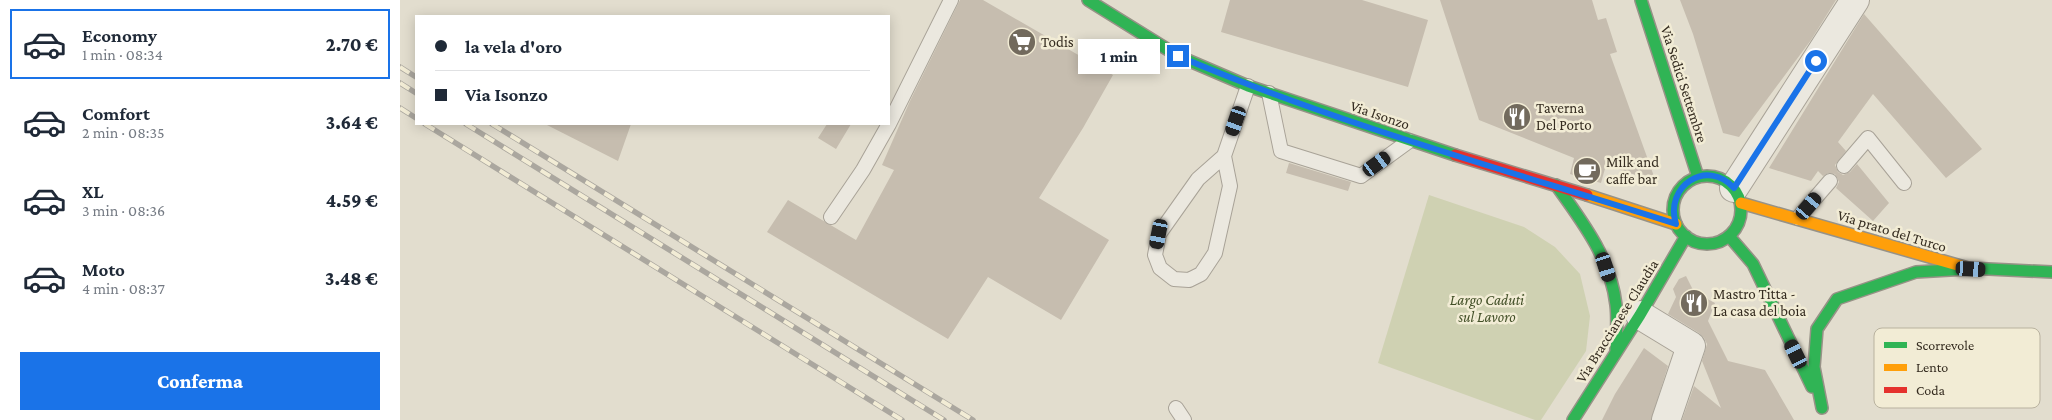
<!DOCTYPE html>
<html lang="it">
<head>
<meta charset="utf-8">
<style>
  :root { --surface:#fff; --page:#f6f6f7; --text:#1f2937; --muted:#747a83; --line:#e0e1e3; --accent:#1a73e8 }
  body { margin:0; font-family:"Crimson Pro",serif; background:var(--page); color:var(--text); height:100vh; display:flex; flex-direction:column; font-size:19px; white-space:nowrap }
  * { box-sizing:border-box; margin:0 }
  p { font-size:16px; color:var(--muted) }
  .icon { flex:none; width:28px; height:28px; fill:none; stroke:currentColor; stroke-width:2; stroke-linecap:round; stroke-linejoin:round }
  .map { position:relative; flex:1; overflow:hidden }
  .details { display:flex; flex-direction:column; background:var(--surface); width:400px }
  .details>* { flex:none }
  .banner { position:absolute; left:15px; top:15px; width:475px; height:110px; border-radius:0px; box-shadow:0 2px 12px #0003; display:grid; align-content:center; height:110px; padding:0 20px; background:var(--surface) }
  .end { position:absolute; width:22px; height:22px; margin:-11px; border:6px solid #1a73e8; background:#fff; box-shadow:0 0 0 2px #fff }
  .from { border-radius:50% }
  .bubble { position:absolute; height:35px; border-radius:0px; background:var(--surface); box-shadow:0 2px 12px #0003; font-size:16px; font-weight:800; line-height:35px; text-align:center }
  .car { position:absolute; width:15px; height:30px; margin:-15px -8px; border-radius:6px; box-shadow:0 0 4px 1px #0007; background:linear-gradient(#222 24%,#8ab4d8 0 40%,#222 0 76%,#8ab4d8 0 86%,#222 0) }
  .banner b { display:flex; align-items:center; gap:18px; height:48px; font-size:19px }
  .banner b+b { border-top:1px solid var(--line) }
  .banner i { width:12px; height:12px; background:var(--text) }
  ul { padding:9px 0 0; list-style:none }
  li { display:flex; align-items:center; gap:15px; height:70px; margin:0 10px 8px; padding:0 10px; border:2px solid transparent; border-radius:0px }
  li div { flex:1 }
  li b { display:block; font-size:19px }
  li em { font-style:normal; font-weight:800 }
  li.on { border-color:var(--accent) }
  li>.icon { width:45px; height:45px; stroke-width:1.5 }
  .cta { display:flex; gap:10px; margin-top:auto; padding:10px 20px }
  .cta a { flex:1; height:58px; border-radius:0px; background:var(--accent); color:#fff; font-size:20px; font-weight:800; line-height:58px; text-align:center }
  main { display:flex; flex:1; min-height:0 }
  .map>svg:first-child { display:block }
  .green { fill:#cfd1b2 }
  .building { fill:#c6bdaf }
  .lines { fill:none; stroke-linecap:round; stroke-linejoin:round }
  .lane-casing { stroke:#a8a297; stroke-width:16 }
  .street-casing { stroke:#a8a297; stroke-width:30 }
  .fast-casing { stroke:#979287; stroke-width:14 }
  .slow-casing { stroke:#979287; stroke-width:14 }
  .jam-casing { stroke:#979287; stroke-width:14 }
  .lane { stroke:#ebe8df; stroke-width:14 }
  .street { stroke:#ebe8df; stroke-width:28 }
  .fast { stroke:#30b455; stroke-width:11 }
  .slow { stroke:#ff9f0a; stroke-width:11 }
  .jam { stroke:#e5322d; stroke-width:11 }
  .rail-casing { stroke:#aba79f; stroke-width:5.5 }
  .rail { stroke:#f2ecd5; stroke-width:4; stroke-dasharray:11; stroke-linecap:butt }
  .route { stroke:#1a73e8; stroke-width:6 }
  .labels { text-anchor:middle; dominant-baseline:central; stroke-width:5; stroke-linejoin:round; paint-order:stroke }
  .poi-label { font-size:15px; fill:#352c20; stroke:#f2ecd5; text-anchor:start }
  .street-label { font-size:15px; fill:#352c20; stroke:#f2ecd5 }
  .park-label { font-size:15px; font-style:italic; fill:#435028; stroke:#f2ecd5 }
  .key { fill:#f2ecd5; stroke:#b9b29f; stroke-width:1 }
  .key-label { font-size:14px; fill:#352c20 }
</style>
</head>
<body>
<main>
<section class="details">
<ul>
<li class="on"><svg class="icon" aria-label="car" viewBox="0 0 24 24"><path d="M5 17H2v-5l4-1 3-4h7l3 4 3 1v5h-3M9 17h6M6 11h13"/><circle cx="7" cy="17" r="2"/><circle cx="17" cy="17" r="2"/></svg><div><b>Economy</b><p>1 min · 08:34</p></div><em>2.70 €</em></li>
<li><svg class="icon" aria-label="car" viewBox="0 0 24 24"><path d="M5 17H2v-5l4-1 3-4h7l3 4 3 1v5h-3M9 17h6M6 11h13"/><circle cx="7" cy="17" r="2"/><circle cx="17" cy="17" r="2"/></svg><div><b>Comfort</b><p>2 min · 08:35</p></div><em>3.64 €</em></li>
<li><svg class="icon" aria-label="car" viewBox="0 0 24 24"><path d="M5 17H2v-5l4-1 3-4h7l3 4 3 1v5h-3M9 17h6M6 11h13"/><circle cx="7" cy="17" r="2"/><circle cx="17" cy="17" r="2"/></svg><div><b>XL</b><p>3 min · 08:36</p></div><em>4.59 €</em></li>
<li><svg class="icon" aria-label="car" viewBox="0 0 24 24"><path d="M5 17H2v-5l4-1 3-4h7l3 4 3 1v5h-3M9 17h6M6 11h13"/><circle cx="7" cy="17" r="2"/><circle cx="17" cy="17" r="2"/></svg><div><b>Moto</b><p>4 min · 08:37</p></div><em>3.48 €</em></li>
</ul>
<div class="cta"><a>Conferma</a></div>
</section>
<div class="map">
<svg width="1652" height="420" viewBox="0 0 1652 420">
  <rect width="100%" height="100%" fill="#e2ddce"/>
  <path class="green" d="M1029,195L1124,227L1155,247L1180,274L1190,316L1186,351L1141,420H1135L978,363Z"/>
  <path class="building" d="M560,0H583L713,75L683,128L639,198L709,240L661,320L588,277L548,339L367,232L388,200L456,240L494,170L482,165L510,101Z
    M830,0H962L1028,20L1008,87L821,32Z
    M1040,0H1192L1198,20L1206,18L1217,52L1210,54L1256,182L1206,165L1201,183L1170,174L1174,158L1079,120Z
    M1280,0H1436L1411,40L1339,137L1323,133L1293,34Z
    M1464,14L1582,149L1546,178L1473,94L1438,142L1446,151L1435,165L1438,172L1443,175L1450,172L1457,164L1489,203L1473,221L1436,188L1439,182L1435,174L1428,173L1423,176L1418,171L1411,181L1369,168Z
    M145,124H231L218,161Z
    M427,124H451L436,149L418,138Z
    M889,163L951,182L948,191L886,173Z
    M1286,276L1294,292L1315,303L1308,321L1328,361L1365,370L1394,420H1282L1294,386L1321,408L1302,361L1307,344L1304,338L1299,333L1268,314L1276,297L1273,289L1279,279Z
    M1244,348L1268,366L1251,420H1202L1215,394Z"/>
  <g class="lines">
    <defs>
      <path id="lane" d="M869,93L881,151L961,176L1009,141
        M489,124L551,0
        M824,156L830,186L815,253L801,274L789,280L774,279L760,268L755,255L759,234L798,179L824,156L848,86
        M1444,166L1468,138L1504,183
        M431,217L463,170L489,124
        M1398,218L1430,181
        M776,408L784,420"/>
      <path id="street" d="M1334,188L1455,0
        M1240,315L1291,346L1266,420"/>
      <path id="fast" d="M688,0L778,56L848,86L1055,155
        M1241,0L1298,177
        M1273 210a34 34 0 1 1 68 0a34 34 0 1 1-68 0Z
        M1156,185C1182,221 1211,259 1216,305C1218,321 1216,337 1216,352
        M1329,236L1353,264L1412,387
        M1568,268L1652,272
        M1422,408L1414,367L1417,329L1437,299L1516,272L1567,269
        M1173,420L1240,315L1286,236"/>
      <path id="slow" d="M1187,195L1276,224
        M1341,203L1568,268"/>
      <path id="jam" d="M1055,155L1187,195"/>
    </defs>
    <use href="#lane" class="lane-casing"/>
    <use href="#street" class="street-casing"/>
    <use href="#fast" class="fast-casing"/>
    <use href="#slow" class="slow-casing"/>
    <use href="#jam" class="jam-casing"/>
    <use href="#lane" class="lane"/>
    <use href="#street" class="street"/>
    <use href="#fast" class="fast"/>
    <use href="#slow" class="slow"/>
    <use href="#jam" class="jam"/>
    <defs>
      <path id="rail" d="M0,67L16,77
        M0,83L16,93
        M0,108L16,118
        M25,124L502,420
        M66,124L544,420
        M92,124L573,420"/>
    </defs>
    <use href="#rail" class="rail-casing"/>
    <use href="#rail" class="rail"/>
  </g>
  <g class="lines">
    <path class="route" d="M778,56C940,125 1110,171 1276,224C1264,186 1307,158 1334,188L1416,61"/>
  </g>
  <defs>
    <symbol id="supermarket-disc" viewBox="-11 -11 22 22"><circle r="9.5" fill="#726a5d" stroke="#f2ecd5"/><path d="M-6-5.5h2.5l.6 2H6L4.5 2H-2.5L-4.4-4H-6ZM-1.5 3.2a1.3 1.3 0 1 0 .1 0ZM3 3.2a1.3 1.3 0 1 0 .1 0Z" fill="#fff"/></symbol>
    <symbol id="restaurant-disc" viewBox="-11 -11 22 22"><circle r="9.5" fill="#726a5d" stroke="#f2ecd5"/><path d="M-5-6h1v4h1v-4h1v4h1v-4h1v5L-1.5 .5V6h-2V.5L-5-1ZM5-6V6H3V1.5H1.5Q1.5-4 5-6Z" fill="#fff"/></symbol>
    <symbol id="cafe-disc" viewBox="-11 -11 22 22"><circle r="9.5" fill="#726a5d" stroke="#f2ecd5"/><path d="M-5.5-4.5H6V0H3Q3 3.5 0 3.5H-2.5Q-5.5 3.5-5.5 0ZM3-3.2v2h1.7v-2ZM-6 4.5H4V6H-6Z" fill="#fff"/></symbol>
  </defs>
  <g fill-rule="evenodd">
    <use href="#supermarket-disc" x="606" y="26" width="32" height="32"/>
    <use href="#restaurant-disc" x="1101" y="101" width="32" height="32"/>
    <use href="#cafe-disc" x="1171" y="155" width="32" height="32"/>
    <use href="#restaurant-disc" x="1278" y="287" width="32" height="32"/>
  </g>
  <g class="labels">
    <g class="poi-label">
      <text x="641" y="42">Todis</text>
      <text x="1136" y="108">Taverna<tspan x="1136" dy="17">Del Porto</tspan></text>
      <text x="1206" y="162">Milk and<tspan x="1206" dy="17">caffe bar</tspan></text>
      <text x="1313" y="294">Mastro Titta -<tspan x="1313" dy="17">La casa del boia</tspan></text>
    </g>
    <g class="street-label">
      <text transform="translate(1284 84) rotate(72)">Via Sedici Settembre</text>
      <text transform="translate(980 115) rotate(19)">Via Isonzo</text>
      <text transform="translate(1492 231) rotate(17)">Via prato del Turco</text>
      <text transform="translate(1217 321) rotate(-58)">Via Braccianese Claudia</text>
    </g>
    <g class="park-label">
      <text x="1087" y="300">Largo Caduti<tspan x="1087" dy="17">sul Lavoro</tspan></text>
    </g>
  </g>
  <rect x="1474" y="328" width="166" height="80" rx="8" class="key"/>
  <rect x="1484" y="342" width="23" height="6" fill="#30b455"/>
  <rect x="1484" y="364" width="23" height="7" fill="#ff9f0a"/>
  <rect x="1484" y="387" width="23" height="6" fill="#e5322d"/>
  <g class="key-label">
    <text x="1516" y="350">Scorrevole</text>
    <text x="1516" y="372">Lento</text>
    <text x="1516" y="395">Coda</text>
  </g>
</svg>
<i class="end from" style="left:1416px;top:61px"></i>
<i class="end" style="left:778px;top:56px"></i>
<div class="bubble" style="left:678px;top:39px;width:82px">1 min</div>
<i class="car" style="left:836px;top:121px;rotate:199deg"></i>
<i class="car" style="left:977px;top:164px;rotate:54deg"></i>
<i class="car" style="left:1409px;top:206px;rotate:40deg"></i>
<i class="car" style="left:759px;top:234px;rotate:191deg"></i>
<i class="car" style="left:1206px;top:267px;rotate:162deg"></i>
<i class="car" style="left:1571px;top:269px;rotate:93deg"></i>
<i class="car" style="left:1396px;top:354px;rotate:334deg"></i>
<div class="banner">
<b><i class="from"></i>la vela d'oro</b>
<b><i></i>Via Isonzo</b>
</div>
</div>
</main>
</body>
</html>
